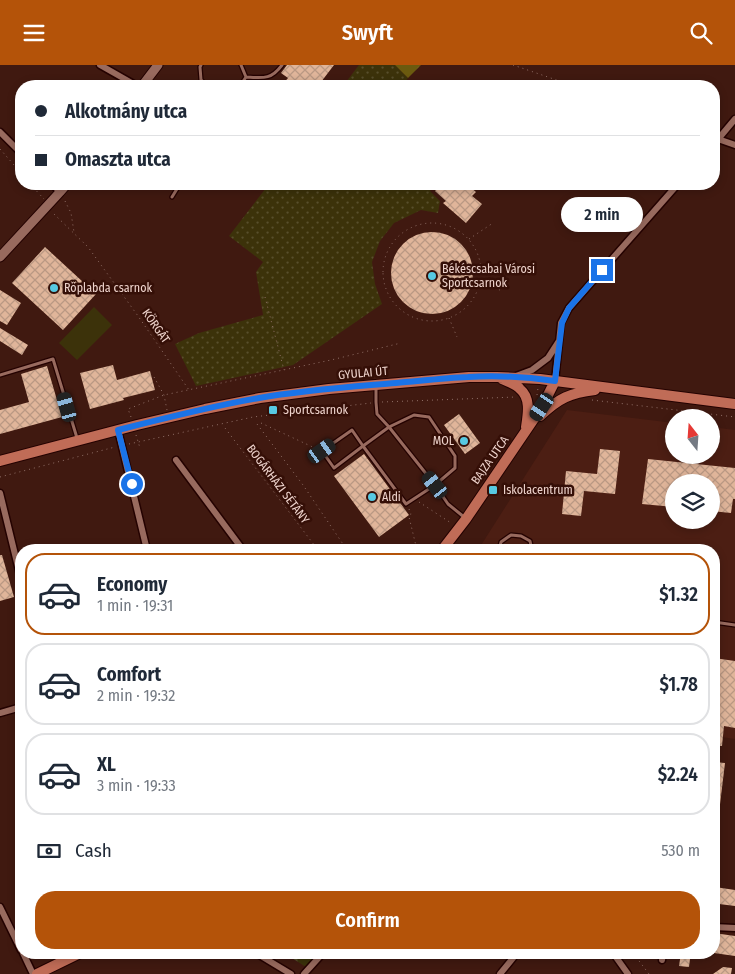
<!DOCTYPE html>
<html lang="en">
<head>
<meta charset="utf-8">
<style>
  :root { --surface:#fff; --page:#f6f6f7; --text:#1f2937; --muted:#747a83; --line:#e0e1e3; --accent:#b45309 }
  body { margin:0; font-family:"Fira Sans Condensed",sans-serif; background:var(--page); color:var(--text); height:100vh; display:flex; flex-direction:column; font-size:19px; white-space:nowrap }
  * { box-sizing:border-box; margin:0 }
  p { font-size:16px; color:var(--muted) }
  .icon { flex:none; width:28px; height:28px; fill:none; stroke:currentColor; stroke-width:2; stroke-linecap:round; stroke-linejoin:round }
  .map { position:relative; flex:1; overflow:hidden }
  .side { position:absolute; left:15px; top:479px; width:705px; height:415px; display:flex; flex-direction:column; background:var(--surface); border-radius:20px; box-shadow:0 2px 8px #0003 }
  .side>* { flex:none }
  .banner { position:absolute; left:15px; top:15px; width:705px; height:110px; border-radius:20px; box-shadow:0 2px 8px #0003; display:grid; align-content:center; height:110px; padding:0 20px; background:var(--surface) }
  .needle { width:32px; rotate:343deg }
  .controls { position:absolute; left:665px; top:344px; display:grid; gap:10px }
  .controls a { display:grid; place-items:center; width:55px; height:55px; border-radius:50%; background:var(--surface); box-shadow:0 2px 8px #0003; font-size:25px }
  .end { position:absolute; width:22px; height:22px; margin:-11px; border:6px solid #1a73e8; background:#fff; box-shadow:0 0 0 2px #fff }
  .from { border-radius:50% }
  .bubble { position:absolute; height:35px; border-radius:18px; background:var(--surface); box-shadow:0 2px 8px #0003; font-size:16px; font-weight:600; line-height:35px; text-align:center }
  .car { position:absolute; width:15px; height:30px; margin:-15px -8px; border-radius:6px; box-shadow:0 0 4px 1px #0007; background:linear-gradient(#222 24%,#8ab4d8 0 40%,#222 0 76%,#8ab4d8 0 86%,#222 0) }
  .banner b { display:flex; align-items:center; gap:18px; height:48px; font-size:19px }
  .banner b+b { border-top:1px solid var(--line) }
  .banner i { width:12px; height:12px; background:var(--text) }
  ul { padding:9px 0 0; list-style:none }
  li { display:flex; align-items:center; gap:15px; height:82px; margin:0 10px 8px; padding:0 10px; border:2px solid var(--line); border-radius:20px }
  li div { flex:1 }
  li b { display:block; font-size:19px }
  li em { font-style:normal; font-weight:600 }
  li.current { border-color:var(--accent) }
  li>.icon { width:45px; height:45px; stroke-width:1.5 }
  .pay { display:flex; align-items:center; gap:12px; height:55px; padding:0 20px; font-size:19px }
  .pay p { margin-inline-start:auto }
  .primary-button { display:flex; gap:10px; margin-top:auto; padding:10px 20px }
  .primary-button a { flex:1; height:58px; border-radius:20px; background:var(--accent); color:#fff; font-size:20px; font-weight:600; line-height:58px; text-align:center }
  header { display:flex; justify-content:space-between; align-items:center; height:65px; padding:0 20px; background:var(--accent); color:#fff; font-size:22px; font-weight:600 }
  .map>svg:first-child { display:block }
  .built { fill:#4c1e13; fill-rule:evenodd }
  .green { fill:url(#green-dots) }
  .forest { fill:url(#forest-firs) }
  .cemetery { fill:url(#cemetery-stones) }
  .pitch { fill:#3c320a }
  .building { fill:url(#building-cross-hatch) }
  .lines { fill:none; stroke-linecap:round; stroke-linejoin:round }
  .lane-casing { stroke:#240200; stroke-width:5.5 }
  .street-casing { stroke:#240200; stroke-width:9 }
  .secondary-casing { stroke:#240200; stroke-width:11 }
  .primary-casing { stroke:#240200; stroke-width:12 }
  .path { stroke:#917068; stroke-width:1; stroke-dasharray:1 4; stroke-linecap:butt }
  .lane { stroke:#986a5e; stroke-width:3 }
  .street { stroke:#986a5e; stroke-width:6 }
  .secondary { stroke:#986a5e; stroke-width:9 }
  .primary { stroke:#c06c57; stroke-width:10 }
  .route { stroke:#1a73e8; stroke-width:6 }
  .poi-dot { fill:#57c9e2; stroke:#350f07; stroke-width:2 }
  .labels { text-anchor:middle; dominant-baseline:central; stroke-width:5; stroke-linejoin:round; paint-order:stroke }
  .poi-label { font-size:12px; fill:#efd4cd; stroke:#350f07; text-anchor:start }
  .street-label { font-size:12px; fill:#efd4cd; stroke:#350f07 }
</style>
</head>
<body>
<header><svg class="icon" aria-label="menu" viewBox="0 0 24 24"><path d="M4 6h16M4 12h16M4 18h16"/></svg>Swyft<svg class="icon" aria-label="search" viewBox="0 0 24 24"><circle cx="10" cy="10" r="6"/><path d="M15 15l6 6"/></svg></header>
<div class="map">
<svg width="735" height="909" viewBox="0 0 735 909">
  <defs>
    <pattern id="green-dots" width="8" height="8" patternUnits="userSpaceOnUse" patternTransform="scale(1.25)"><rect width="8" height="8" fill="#3c320a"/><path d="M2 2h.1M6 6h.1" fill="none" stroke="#584f2c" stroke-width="1.8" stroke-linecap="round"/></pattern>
    <pattern id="forest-firs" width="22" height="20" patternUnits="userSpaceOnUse" patternTransform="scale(1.25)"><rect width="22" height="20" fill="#6b5a0f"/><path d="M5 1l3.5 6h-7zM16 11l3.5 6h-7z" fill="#807131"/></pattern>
    <pattern id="cemetery-stones" width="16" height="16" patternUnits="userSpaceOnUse" patternTransform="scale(1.25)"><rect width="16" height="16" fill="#3c320a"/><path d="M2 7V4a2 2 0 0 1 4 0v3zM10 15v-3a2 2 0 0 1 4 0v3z" fill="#584f2c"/></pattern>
    <pattern id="building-cross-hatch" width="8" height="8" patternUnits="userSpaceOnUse" patternTransform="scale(1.25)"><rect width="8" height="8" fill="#e0b59a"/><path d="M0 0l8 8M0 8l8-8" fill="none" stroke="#ba9883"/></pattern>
  </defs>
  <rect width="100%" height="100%" fill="#401910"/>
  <path class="built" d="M567,345L674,358V390H711V362L735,365V674L714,671V485H478ZM674,418H711V455H674Z"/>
  <path class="green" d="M359,0H395L408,13L402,21H343Z
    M269,119H436L430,126L440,136L438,148L421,145L394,158L380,176L372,197L375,219L382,239L293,300L196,321L175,279L199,268L263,250L256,207L263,197L229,171Z"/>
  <path class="forest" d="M395,0H421L408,13Z"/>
  <path class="cemetery" d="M284,888H319L306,902Z"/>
  <path class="pitch" d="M94,242L112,260L77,295L59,278Z"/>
  <path class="building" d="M287,0H334L318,21H281L288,13L281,8Z
    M441,119H468L469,121L476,127L472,131L482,139L466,158L443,138L446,136L435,126Z
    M391 208a41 41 0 1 1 82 0a41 41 0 1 1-82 0Z
    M45,182L96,229L63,265L12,218Z
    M0,225L21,238L7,260L0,256Z
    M0,263L28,280L22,290L0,276Z
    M113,300L117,315L150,306L155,325L123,333L124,335L90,344L80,308Z
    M47,301L62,352L0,369V345L29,337L21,309Z
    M459,349L480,378L465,389L444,360Z
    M600,384L620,386L615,429L584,426L581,451L562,449L566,406L597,409Z
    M364,389L409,450L379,472L334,411Z
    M648,394L735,403V434H733L731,448L711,446V418H674V442L642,439Z
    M0,490H2L14,532L0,536Z
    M714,593L735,596V663L724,661L722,681H714Z
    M714,697L725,698L718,756H714Z
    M715,822L735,825V841L719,839V836L714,835Z
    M714,868L735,871V891L714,888Z
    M681,888H685L690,894L689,902L679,901Z
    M723,902L732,903L731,909H713Z"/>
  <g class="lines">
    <defs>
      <path id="lane" d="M201,0L200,2L201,15L208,21
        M241,0L246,12
        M246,12C263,13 271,15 282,0
        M240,21L246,12
        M172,132L180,119
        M0,310L53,294L77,373
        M376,323V337L377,349L389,362L435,420L448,439L464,452
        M414,350L429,352L455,391V403L435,420L406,439L363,381L389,362Z
        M352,365L363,381L334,403L322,386Z
        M499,485L501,477L511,470L521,471L530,476L532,485
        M714,557L735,560"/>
      <path id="street" d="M100,0L137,21
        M0,67L21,88
        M715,73L735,80
        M714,79L735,54
        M52,119L60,127
        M516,311L532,305L548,293L559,276
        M555,316L561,258L569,243L678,119
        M118,365L147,485
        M176,395L243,485
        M0,428L21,514
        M0,648L21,642
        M0,842L21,885
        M714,862L735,863
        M23,888L33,909
        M256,888L291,909
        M613,888L628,909
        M662,895L663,888
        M304,909L323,888
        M500,909L517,888"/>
      <path id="secondary" d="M142,21L158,0
        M0,192L60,127L67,119"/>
      <path id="primary" d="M502,314C508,317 516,319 520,324C531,333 528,349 526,362
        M540,351C559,333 570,328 595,325
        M0,396L137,360L205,344L260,333L329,324L469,312H497L540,314L735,339
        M442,485L466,454L542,342L555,316
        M37,909L80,888"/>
    </defs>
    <use href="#lane" class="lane-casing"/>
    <use href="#street" class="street-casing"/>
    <use href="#secondary" class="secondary-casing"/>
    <use href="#primary" class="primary-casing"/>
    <path class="path" d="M513,0L574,21
      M0,84L21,108
      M30,119L44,134
      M65,136L71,148L74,167
      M54,149L88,182L138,251L189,325
      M383 207a49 49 0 1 1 98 0a49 49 0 1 1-98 0Z
      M469,174L493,158
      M480,218L500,225
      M265,232L284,305
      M449,253L457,272
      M154,312L164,330L167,345
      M537,330L538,323
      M592,335L735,352
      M382,337L516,332
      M131,352L128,344L164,330L331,295L401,278
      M261,358L317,384
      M257,359L303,420L347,485
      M225,363L318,485
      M136,370L140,383
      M129,379L253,352L371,338
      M0,412L115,382
      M419,437L451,458
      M409,444L411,449L409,452L417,485
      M633,888L649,909"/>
    <use href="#lane" class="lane"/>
    <use href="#street" class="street"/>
    <use href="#secondary" class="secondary"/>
    <use href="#primary" class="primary"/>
  </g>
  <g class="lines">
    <path class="route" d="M132,419L118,365C165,353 212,341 259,333C305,325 350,322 396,318C420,316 444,313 468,312C497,310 527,312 555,316L562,258L569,243L602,205"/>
  </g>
  <g class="poi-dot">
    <circle cx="432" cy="211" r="5"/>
    <circle cx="54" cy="223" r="5"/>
    <rect x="268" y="340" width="10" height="10" rx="2.5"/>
    <circle cx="464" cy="376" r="5"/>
    <rect x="488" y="420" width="10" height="10" rx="2.5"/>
    <circle cx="372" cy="432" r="5"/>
  </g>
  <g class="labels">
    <g class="poi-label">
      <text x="442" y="204">Békéscsabai Városi<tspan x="442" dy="14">Sportcsarnok</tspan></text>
      <text x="64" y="223">Röplabda csarnok</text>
      <text x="283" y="345">Sportcsarnok</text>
      <text x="454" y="376" text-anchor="end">MOL</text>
      <text x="503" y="425">Iskolacentrum</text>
      <text x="382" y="432">Aldi</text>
    </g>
    <g class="street-label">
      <text transform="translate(156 261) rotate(55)">KÖRGÁT</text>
      <text transform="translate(363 308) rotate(-5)">GYULAI ÚT</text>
      <text transform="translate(490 395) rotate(-55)">BAJZA UTCA</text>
      <text transform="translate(278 419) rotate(53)">BOGÁRHÁZI SÉTÁNY</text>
    </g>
  </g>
</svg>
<div class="controls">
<a><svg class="needle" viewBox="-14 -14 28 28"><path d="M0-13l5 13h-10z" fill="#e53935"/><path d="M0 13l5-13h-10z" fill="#747a83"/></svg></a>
<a><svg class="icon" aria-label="layers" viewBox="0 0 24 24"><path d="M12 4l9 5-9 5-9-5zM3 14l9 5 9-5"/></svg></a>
</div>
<i class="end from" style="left:132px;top:419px"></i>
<i class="end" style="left:602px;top:205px"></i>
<div class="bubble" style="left:561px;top:132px;width:82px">2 min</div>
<i class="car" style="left:67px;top:342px;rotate:344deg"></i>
<i class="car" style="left:542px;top:342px;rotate:214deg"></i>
<i class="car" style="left:322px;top:386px;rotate:55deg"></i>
<i class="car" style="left:435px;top:420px;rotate:321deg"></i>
<div class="banner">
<b><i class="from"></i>Alkotmány utca</b>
<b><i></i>Omaszta utca</b>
</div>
<section class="side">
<ul>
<li class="current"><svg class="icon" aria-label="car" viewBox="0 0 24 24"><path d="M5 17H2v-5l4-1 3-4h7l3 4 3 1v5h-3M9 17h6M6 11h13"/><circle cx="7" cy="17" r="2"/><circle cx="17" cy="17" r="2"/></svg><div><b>Economy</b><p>1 min · 19:31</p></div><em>$1.32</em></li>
<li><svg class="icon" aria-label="car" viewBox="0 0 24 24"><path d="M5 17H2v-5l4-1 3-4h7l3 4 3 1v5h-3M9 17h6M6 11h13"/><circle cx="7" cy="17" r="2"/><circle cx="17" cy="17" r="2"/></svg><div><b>Comfort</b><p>2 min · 19:32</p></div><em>$1.78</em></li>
<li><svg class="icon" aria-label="car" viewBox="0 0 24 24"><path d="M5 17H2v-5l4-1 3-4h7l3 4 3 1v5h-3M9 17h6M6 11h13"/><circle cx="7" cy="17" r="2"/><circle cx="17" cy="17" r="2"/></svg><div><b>XL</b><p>3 min · 19:33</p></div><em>$2.24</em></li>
</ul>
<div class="pay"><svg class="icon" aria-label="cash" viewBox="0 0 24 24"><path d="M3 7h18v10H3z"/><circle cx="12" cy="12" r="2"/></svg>Cash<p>530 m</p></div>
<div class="primary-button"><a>Confirm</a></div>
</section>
</div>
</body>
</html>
